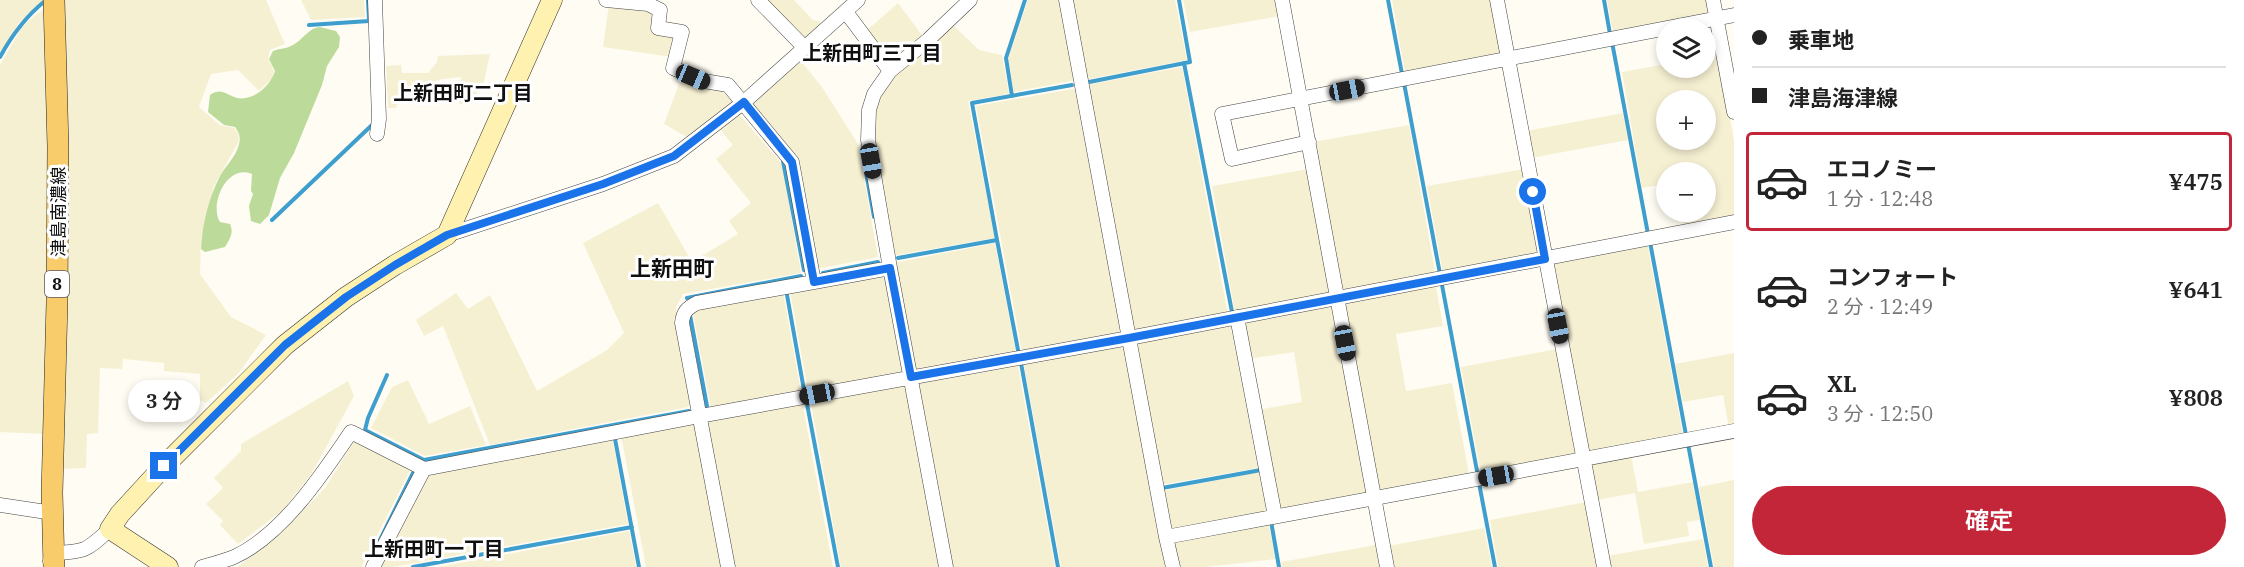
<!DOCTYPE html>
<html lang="ja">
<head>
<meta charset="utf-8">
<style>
  :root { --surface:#fff; --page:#f6f6f6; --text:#222; --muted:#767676; --line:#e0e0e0; --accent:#c22638 }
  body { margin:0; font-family:"IBM Plex Serif","Noto Sans JP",serif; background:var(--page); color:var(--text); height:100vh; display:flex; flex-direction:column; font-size:22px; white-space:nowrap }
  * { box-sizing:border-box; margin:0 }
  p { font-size:20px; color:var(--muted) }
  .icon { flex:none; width:33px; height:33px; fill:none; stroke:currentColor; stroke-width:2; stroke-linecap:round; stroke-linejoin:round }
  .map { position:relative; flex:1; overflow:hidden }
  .details { display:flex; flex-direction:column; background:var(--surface); width:510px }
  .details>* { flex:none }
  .hud { display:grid; align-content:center; height:132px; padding:0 18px; background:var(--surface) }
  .controls { position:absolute; left:1656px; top:18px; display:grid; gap:12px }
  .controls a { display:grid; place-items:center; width:60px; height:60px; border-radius:50%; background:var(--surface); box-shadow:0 3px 9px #0003; font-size:30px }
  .end { position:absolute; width:27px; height:27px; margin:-14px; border:8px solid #1a73e8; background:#fff; box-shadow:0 0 0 3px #fff }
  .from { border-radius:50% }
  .bubble { position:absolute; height:42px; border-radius:21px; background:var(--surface); box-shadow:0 3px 9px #0003; font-size:20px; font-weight:600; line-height:42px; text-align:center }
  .car { position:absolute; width:18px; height:36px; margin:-18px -9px; border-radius:8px; box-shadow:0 0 4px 2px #0007; background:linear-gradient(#222 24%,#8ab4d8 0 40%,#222 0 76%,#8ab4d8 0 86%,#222 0) }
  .hud b { display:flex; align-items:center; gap:21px; height:57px; font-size:22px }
  .hud b+b { border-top:2px solid var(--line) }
  .hud i { width:15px; height:15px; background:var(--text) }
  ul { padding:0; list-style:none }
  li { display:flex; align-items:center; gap:18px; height:99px; margin:0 12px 9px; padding:0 6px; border:3px solid transparent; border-radius:6px }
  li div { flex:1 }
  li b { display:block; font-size:22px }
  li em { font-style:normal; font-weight:600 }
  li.on { border-color:var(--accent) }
  li>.icon { width:54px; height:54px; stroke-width:1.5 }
  .button { display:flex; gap:12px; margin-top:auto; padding:12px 18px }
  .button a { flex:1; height:69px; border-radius:36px; background:var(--accent); color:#fff; font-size:24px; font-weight:600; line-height:69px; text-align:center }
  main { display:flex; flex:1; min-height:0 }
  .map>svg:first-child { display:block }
  .farmland { fill:#f6f0d3; fill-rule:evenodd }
  .forest { fill:#bcdb9b }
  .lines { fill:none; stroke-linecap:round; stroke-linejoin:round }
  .stream { stroke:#3e9ece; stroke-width:4 }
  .minor-casing { stroke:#434343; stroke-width:15 }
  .secondary-casing { stroke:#323232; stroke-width:21 }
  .primary-casing { stroke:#212121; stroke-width:22 }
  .minor { stroke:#fff; stroke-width:14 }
  .secondary { stroke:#fff1af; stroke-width:20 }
  .primary { stroke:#f8cc6a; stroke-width:21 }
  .route { stroke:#1a73e8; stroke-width:8 }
  .labels { text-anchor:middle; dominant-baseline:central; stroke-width:6; stroke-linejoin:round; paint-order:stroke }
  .shield { fill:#fff; stroke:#585858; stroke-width:1.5 }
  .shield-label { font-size:16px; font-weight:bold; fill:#101010 }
  .street-label { font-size:18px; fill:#101010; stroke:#fff }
  .neighbourhood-label { font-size:20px; font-weight:bold; fill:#101010; stroke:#fff }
  .quarter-label { font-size:21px; font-weight:bold; fill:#101010; stroke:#fff }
</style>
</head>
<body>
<main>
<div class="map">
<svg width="1734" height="567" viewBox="0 0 1734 567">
  <rect width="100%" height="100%" fill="#fffcf3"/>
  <path class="farmland" d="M0,0H44L19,23L0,55Z
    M61,0H266L285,44L270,50L268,58L274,71L272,78L259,91L238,70L211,74L199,107L220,125L234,128L238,133L239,141L214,186L201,240L200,274L231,317L266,335L238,374L206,403L200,400V374L164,371V363L123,359L122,369L100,368L98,433L87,434L86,468L61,469Z
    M301,0H364L365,17L311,20Z
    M765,0H794L813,20L819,21L824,26L811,38H804Z
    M1028,0H1061L1076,80L1014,92L1008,59Z
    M1069,0H1175L1187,60L1084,80Z
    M1183,0H1277L1280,16L1190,32Z
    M1392,0H1492L1501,52L1496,57L1405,73Z
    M1607,0H1707L1710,16L1613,33Z
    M898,3L925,39L892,65L866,31Z
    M609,4L648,9L674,38L672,57L603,47Z
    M46,8L50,297L45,434L0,432V65L22,27L34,16Z
    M951,23L979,50L1002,55L1009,94L968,101L995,238L892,256L873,128L877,97L895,74Z
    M490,54L484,82L479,84L474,103L459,104L461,77L436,80L432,93L405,85L396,108H388L386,66L401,65L402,73H428L437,62L438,56Z
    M1719,55L1734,141V220L1684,228L1681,212H1706V172H1666V184L1642,188L1622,72L1666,64V68H1706V57ZM1666,100H1706V140H1666Z
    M800,60L822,87L858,144L878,257L817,269L796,161L750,102Z
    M1182,67L1228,315L1132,331L1086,85Z
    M685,81L706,89H720L734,103L690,139L664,124L679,84Z
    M1078,88L1120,331L1117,335L1022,352L976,106Z
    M738,113L782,164L801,273L683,294L676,307L692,403L688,407L490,445L443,326L424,336L416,320L456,293L468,309L490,295L537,391L607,350L624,333L583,243L658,203L692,262L738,234L729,221L751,203L716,159L733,145L719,128Z
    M1623,113L1628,140L1531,158L1526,131Z
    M1409,125L1436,277L1344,293L1339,290L1313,142Z
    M1308,169L1330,293L1235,313L1212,186Z
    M1524,169L1539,254L1443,274L1427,186Z
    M1647,242L1683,435L1593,453L1588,450L1554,265L1556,260Z
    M995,243L1016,354L921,371L915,368L894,263Z
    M881,274L890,282L905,365L900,374L808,391L790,291Z
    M1431,284L1436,287L1443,326L1396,334L1406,391L1452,383L1469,474L1466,477L1382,493L1378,490L1344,304Z
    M783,292L801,392L711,408L692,309Z
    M1333,305L1369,495L1281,511L1257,410L1302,402L1294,352L1248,359L1242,324L1245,319Z
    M1230,323L1258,468L1160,485L1135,342Z
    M1121,346L1125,349L1167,567H1061L1023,360Z
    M1557,349L1576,452L1571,457L1481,475L1461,367Z
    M1734,353V427L1729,428L1723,395L1683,402L1675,364Z
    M1017,361L1055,567H951L918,383Z
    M408,380L429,424L470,406L486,445L425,456L371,428L392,387Z
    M348,381L354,396L312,473L282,511L238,544L220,525L223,521L206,504L223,488L214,478L241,451V444Z
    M902,383L909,388L941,567H841L810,399Z
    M802,401L833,567H734L706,425L710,420Z
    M693,421L697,424L725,567H646L621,435Z
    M612,437L628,524L393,567H379L423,479L431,472Z
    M355,440L412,467L361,567H237L278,536L325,488Z
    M1631,455L1638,492L1693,482L1700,520L1687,522L1689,536L1644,544L1635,493L1598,500L1592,466L1595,461Z
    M1259,472L1267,515L1174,531L1169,527L1161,491Z
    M1734,480V567H1714L1699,487Z
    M1586,502L1598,567H1498L1490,520Z
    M1268,521L1276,559L1205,567H1176L1174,542Z
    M1484,528L1492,567H1392L1388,546Z
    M629,531L636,567H439Z
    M1703,539L1708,567H1609L1607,560L1612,555Z
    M1381,544L1385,567H1282L1281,562Z"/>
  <path class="forest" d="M320,27L336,31L340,37L339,47L327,66L322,85L294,153L280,178L269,215L260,224L251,221L249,206L253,194L251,191L252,174C227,163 209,204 220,222L230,224C234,233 230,239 225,247L205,252L201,249C202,225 209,197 220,176C226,165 236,157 239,144C241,138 239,132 235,127L224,125L208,112L210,95C222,87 226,95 237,98C254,101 270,86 275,71L269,59L273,51C281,48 288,49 296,43C305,37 309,28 320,27Z"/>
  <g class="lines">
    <path class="stream" d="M1388,0L1402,74
      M1604,0L1610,34
      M309,25L369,21L368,0
      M1612,42L1648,234
      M0,57C12,35 25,17 45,1
      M1184,63L1232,312
      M1089,82L1190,62L1179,0
      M1404,83L1440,274
      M1012,96L1006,58L1025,0
      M862,150L874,217
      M783,161L804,270
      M272,220L372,125
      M997,240L1018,350
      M1650,242L1686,435
      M898,258L997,240L972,103L1072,85
      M823,273L878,262
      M1442,285L1477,471
      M787,295L804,390
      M687,298L801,276
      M690,315L707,406
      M1021,363L1058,567
      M387,375L368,418L365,430L424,460L689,411
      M807,404L838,567
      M615,439L639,567
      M1688,444L1711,567
      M1479,483L1495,567
      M1162,488L1261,470
      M1271,521L1279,567
      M376,548L413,473
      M413,567L632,527"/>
    <defs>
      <path id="minor" d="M375,0L379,119L377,134
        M606,0L648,4L649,0
        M758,0L805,48
        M1066,0L1166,537
        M1282,0L1387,567
        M1497,0L1604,567
        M1713,0L1734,112
        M648,4L660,10L658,28L682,32L673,68L704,81L728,85L792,162L814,282L697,303C687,308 683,312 682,323L728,567
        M846,12L890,71
        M1309,142L1232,159L1222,114L1734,15
        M447,235L603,184L674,156L744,102L858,0
        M890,268L946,567
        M814,282L890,268L868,140L869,110L874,94L890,71L928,40L970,0
        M1237,317L1275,516
        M0,505L53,513
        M50,561L54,553C86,552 87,550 110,529
        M202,567C213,564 224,561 234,557C282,535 322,475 351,432L424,469L700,416L1129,338L1734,222
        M373,567L424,469
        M1173,567L1166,537L1734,431"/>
      <path id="secondary" d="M168,567L110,529L120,514L164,466L285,345L346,297L395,265L447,235L552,0"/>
      <path id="primary" d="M54,567L52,493L57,302L58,147L54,0"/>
    </defs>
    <use href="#minor" class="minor-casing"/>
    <use href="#secondary" class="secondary-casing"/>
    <use href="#primary" class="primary-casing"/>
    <use href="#minor" class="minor"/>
    <use href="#secondary" class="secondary"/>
    <use href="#primary" class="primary"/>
  </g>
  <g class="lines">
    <path class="route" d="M164,466L285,345L346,297L395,265L447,235L603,184L674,156L744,102L792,162L814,282L890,268L911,377L1129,338L1545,259L1533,192"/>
  </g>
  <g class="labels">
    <rect class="shield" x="45" y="271" width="24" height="26" rx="4.5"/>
    <g class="shield-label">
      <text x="57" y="284">8</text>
    </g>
    <g class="street-label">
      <text transform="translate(58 212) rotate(-90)">津島南濃線</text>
    </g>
    <g class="neighbourhood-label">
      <text x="872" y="52">上新田町三丁目</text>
      <text x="463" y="92">上新田町二丁目</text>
      <text x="434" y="548">上新田町一丁目</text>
    </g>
    <g class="quarter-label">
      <text x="672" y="268">上新田町</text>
    </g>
  </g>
</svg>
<div class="controls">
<a><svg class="icon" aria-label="layers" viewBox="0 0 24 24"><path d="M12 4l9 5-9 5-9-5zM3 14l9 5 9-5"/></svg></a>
<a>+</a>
<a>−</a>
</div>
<i class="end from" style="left:1533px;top:192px"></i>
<i class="end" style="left:164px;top:466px"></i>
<div class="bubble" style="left:128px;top:380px;width:72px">3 分</div>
<i class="car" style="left:693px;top:77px;rotate:113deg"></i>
<i class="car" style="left:1347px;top:90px;rotate:79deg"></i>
<i class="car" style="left:871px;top:161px;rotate:170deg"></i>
<i class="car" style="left:1558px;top:326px;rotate:169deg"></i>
<i class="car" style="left:1345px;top:343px;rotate:169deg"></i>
<i class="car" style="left:817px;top:394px;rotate:259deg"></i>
<i class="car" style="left:1496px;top:476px;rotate:260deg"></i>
</div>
<section class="details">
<div class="hud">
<b><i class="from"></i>乗車地</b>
<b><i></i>津島海津線</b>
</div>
<ul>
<li class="on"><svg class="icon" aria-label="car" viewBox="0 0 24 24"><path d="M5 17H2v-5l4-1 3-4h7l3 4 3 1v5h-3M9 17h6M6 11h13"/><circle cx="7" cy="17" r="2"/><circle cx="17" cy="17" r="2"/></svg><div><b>エコノミー</b><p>1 分 · 12:48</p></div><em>¥475</em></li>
<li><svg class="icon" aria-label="car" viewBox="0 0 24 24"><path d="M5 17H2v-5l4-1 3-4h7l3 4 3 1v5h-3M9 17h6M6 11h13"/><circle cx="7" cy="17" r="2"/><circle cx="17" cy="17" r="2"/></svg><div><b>コンフォート</b><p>2 分 · 12:49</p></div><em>¥641</em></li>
<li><svg class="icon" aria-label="car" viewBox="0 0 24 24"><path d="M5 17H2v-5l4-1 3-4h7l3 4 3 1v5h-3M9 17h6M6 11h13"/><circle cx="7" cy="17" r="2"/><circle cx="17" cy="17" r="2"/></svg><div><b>XL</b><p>3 分 · 12:50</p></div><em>¥808</em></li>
</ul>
<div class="button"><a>確定</a></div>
</section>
</main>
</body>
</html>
